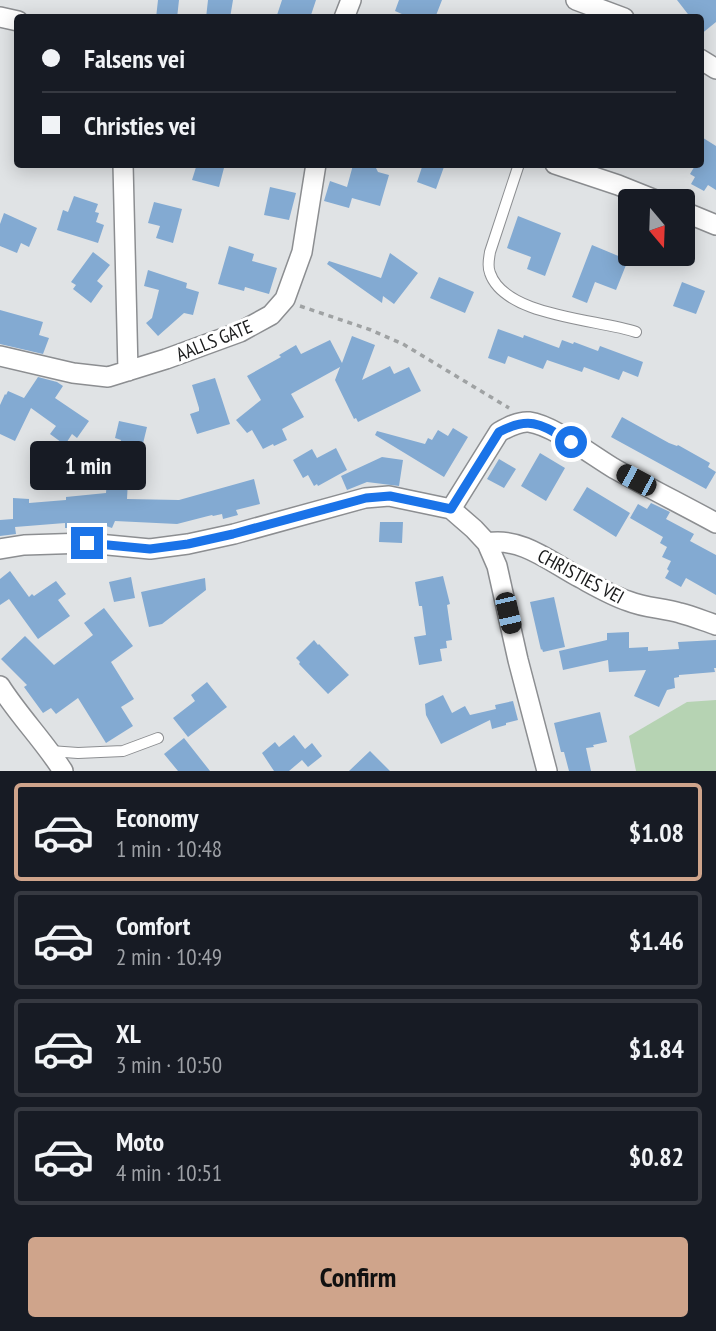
<!DOCTYPE html>
<html lang="en">
<head>
<meta charset="utf-8">
<style>
  :root { --surface:#171b24; --page:#242831; --text:#f1f3f6; --muted:#9ea1a6; --line:#363941; --accent:#cfa48b }
  body { margin:0; font-family:"PT Sans Narrow",sans-serif; background:var(--page); color:var(--text); height:100vh; display:flex; flex-direction:column; font-size:26px; white-space:nowrap }
  * { box-sizing:border-box; margin:0 }
  p { font-size:23px; color:var(--muted) }
  .icon { flex:none; width:38px; height:38px; fill:none; stroke:currentColor; stroke-width:2; stroke-linecap:round; stroke-linejoin:round }
  .map { position:relative; height:771px; overflow:hidden }
  .side { display:flex; flex-direction:column; background:var(--surface); flex:1 }
  .side>* { flex:none }
  .top-card { position:absolute; left:14px; top:14px; width:690px; height:154px; border-radius:7px; box-shadow:0 4px 18px #0003; display:grid; align-content:center; height:154px; padding:0 28px; background:var(--surface) }
  .needle { width:46px; rotate:161deg }
  .fabs { position:absolute; left:618px; top:189px; display:grid; gap:14px }
  .fabs a { display:grid; place-items:center; width:77px; height:77px; border-radius:7px; background:var(--surface); box-shadow:0 4px 18px #0003; font-size:35px }
  .end { position:absolute; width:32px; height:32px; margin:-16px; border:9px solid #1a73e8; background:#fff; box-shadow:0 0 0 4px #fff }
  .from { border-radius:50% }
  .bubble { position:absolute; height:49px; border-radius:7px; background:var(--surface); box-shadow:0 4px 18px #0003; font-size:23px; font-weight:700; line-height:49px; text-align:center }
  .car { position:absolute; width:21px; height:42px; margin:-21px -10px; border-radius:9px; box-shadow:0 0 5px 2px #0007; background:linear-gradient(#222 24%,#8ab4d8 0 40%,#222 0 76%,#8ab4d8 0 86%,#222 0) }
  .top-card b { display:flex; align-items:center; gap:24px; height:66px; font-size:26px }
  .top-card b+b { border-top:2px solid var(--line) }
  .top-card i { width:18px; height:18px; background:var(--text) }
  ul { padding:12px 0 0; list-style:none }
  li { display:flex; align-items:center; gap:21px; height:98px; margin:0 14px 10px; padding:0 14px; border:4px solid var(--line); border-radius:7px }
  li div { flex:1 }
  li b { display:block; font-size:26px }
  li em { font-style:normal; font-weight:700 }
  li.active { border-color:var(--accent) }
  li>.icon { width:63px; height:63px; stroke-width:1.5 }
  .action { display:flex; gap:14px; margin-top:auto; padding:14px 28px }
  .action a { flex:1; height:80px; border-radius:7px; background:var(--accent); color:#111; font-size:28px; font-weight:700; line-height:80px; text-align:center }
  .map>svg:first-child { display:block }
  .green { fill:#b6d3b3 }
  .building { fill:#83aad2 }
  .lines { fill:none; stroke-linecap:round; stroke-linejoin:round }
  .lane-casing { stroke:#8c8e91; stroke-width:12 }
  .street-casing { stroke:#8c8e91; stroke-width:22 }
  .path { stroke:#9fa2a3; stroke-width:3.5; stroke-dasharray:5 5; stroke-linecap:butt }
  .lane { stroke:#fff; stroke-width:10 }
  .street { stroke:#fff; stroke-width:19 }
  .route { stroke:#1a73e8; stroke-width:9 }
  .labels { text-anchor:middle; dominant-baseline:central; stroke-width:6; stroke-linejoin:round; paint-order:stroke }
  .street-label { font-size:19px; fill:#191a1b; stroke:#fff }
</style>
</head>
<body>
<div class="map">
<svg width="716" height="771" viewBox="0 0 716 771">
  <rect width="100%" height="100%" fill="#e0e3e5"/>
  <path class="green" d="M716,700V771H636L629,736L687,702Z"/>
  <path class="building" d="M158,0H179L177,18H156Z
    M208,0H233L230,18H206Z
    M282,0H316L310,18H276Z
    M399,0H442L435,18H411L395,11Z
    M677,0H716V22L700,35V18H691Z
    M700,136L716,146V190L708,185L704,191L691,184L695,177L690,174L696,164H700Z
    M197,164H225L219,187L192,180Z
    M423,164H445L436,189L417,182Z
    M353,165L364,168L368,166L376,168L378,172L389,175L380,206L352,198L349,208L324,201L330,181L347,187Z
    M270,187L296,193L289,220L264,215Z
    M74,196L98,204L95,212L99,213L96,222L104,225L98,243L57,230L63,210L68,212Z
    M154,202L182,209L173,243L156,238L160,226L148,223Z
    M4,213L37,228L29,247L21,243L17,253L0,246V224Z
    M518,216L561,233L545,276L527,269L531,257L507,248Z
    M592,245L628,260L616,290L595,282L587,303L572,297Z
    M229,246L254,254L252,261L277,268L269,294L245,287L244,291L218,284Z
    M93,252L110,265L97,281L103,286L91,303L73,289L76,285L71,282Z
    M390,253L418,273L394,304L383,296L382,303L327,264L329,261L381,278Z
    M148,270L187,283L186,288L199,292L193,315L184,313L158,336L146,323L152,318L159,290L144,286Z
    M439,277L474,292L465,313L430,298Z
    M682,282L705,291L696,314L673,306Z
    M0,310L43,322L39,335L49,338L43,354L0,344Z
    M498,329L523,338L524,335L559,348L562,340L573,344L574,342L598,351L600,346L643,362L638,377L623,371L619,380L584,367L582,372L547,360L543,369L508,356L505,364L488,358Z
    M352,336L375,345L362,380L390,366L394,374L409,367L421,391L358,422L356,418L354,419L335,380L340,367L291,394L304,417L282,429L287,440L274,446L273,444L263,449L252,430L247,433L236,420L261,400L247,376L281,357L279,355L296,345L301,354L330,340L342,363Z
    M38,377L57,382L63,386L55,398L89,421L77,438L72,434L65,445L50,434L56,426L31,408L15,441L0,434V405L5,394L6,395L8,391L24,398Z
    M215,378L230,424L197,434L190,414L199,411V408L192,385Z
    M622,417L669,443L677,446L678,445L710,463L708,467L716,472L706,489L611,437Z
    M119,421L147,427L138,464L129,461L127,499L179,500L254,479L260,504L236,510L238,515L223,519L222,514L213,516L212,515L177,524L115,521L112,528L100,524V528H65V523L15,527L16,534L0,536V520L13,519V498L29,499V503L66,500V497L106,493L108,465H115L121,440L115,438Z
    M453,428L468,437L444,477L375,435L377,431L425,444L428,438L432,440L438,430L448,436Z
    M336,448L347,470L318,486L317,484L314,486L308,475L303,478L293,460L312,449L317,458Z
    M540,453L565,468L546,501L521,486Z
    M382,457L403,460L399,486L367,482L347,490L341,476Z
    M499,459L516,469L504,488L487,479Z
    M587,487L630,513L616,537L573,510Z
    M651,503L670,512L666,519L694,534L690,541L716,555V595L686,578L681,587L665,578L669,571L667,569L671,561L662,557L667,547L660,543L663,537L630,518L638,504L647,509Z
    M380,522H403L402,543L379,542Z
    M10,571L29,597L32,594L34,596L56,581L66,594L58,600L70,616L38,639L9,599L0,605V579Z
    M443,576L450,604L447,605L452,640L446,641L447,648L440,649L442,661L419,665L414,637L426,635L422,606H419L415,582Z
    M131,577L135,598L114,602L109,582Z
    M205,578L206,590L162,624L149,627L141,592Z
    M554,597L565,647L543,652L542,649L541,650L530,602Z
    M104,608L133,646L111,662L134,699L121,707L133,726L106,743L78,698L56,714L51,708L43,713L24,687L27,685L1,659L25,636L54,665L93,635L84,623Z
    M629,632V648L648,647V651L679,649L678,642L716,640V668H714L715,672L679,675V677L674,678L675,688L667,690L659,707L634,696L646,670L609,672L608,660L563,670L559,651L607,640V633Z
    M314,640L318,645L319,644L349,675L328,694L299,664L300,662L296,658Z
    M207,682L227,707L188,737L173,718L195,701L191,695Z
    M443,695L452,713L465,706L470,715L496,709L495,705L513,701L518,720L506,723V725L492,729L490,720L441,744L426,715L425,704Z
    M600,712L607,742L593,745L594,747L586,748L591,771H569L564,752H561L554,723Z
    M294,735L305,749L312,743L322,756L308,767L302,760L289,771H274L262,753L275,742L279,747Z
    M184,738L210,771H178L164,754Z
    M370,751L390,771H349Z"/>
  <g class="lines">
    <defs>
      <path id="lane" d="M519,164L490,252C489,259 487,266 490,273C505,317 598,319 636,332
        M50,751L78,753L123,751L158,738"/>
      <path id="street" d="M576,0L624,18
        M0,17L18,21
        M344,18L351,0
        M700,59L716,69
        M123,164L128,371
        M555,164L618,185L658,201
        M682,211L716,225
        M0,356L73,373L108,377L166,359L240,332L271,315L285,299L302,252L316,164
        M451,509L499,432C508,427 519,421 529,422C553,425 593,456 615,469C649,488 683,505 716,523
        M487,543C520,537 548,560 575,575C592,584 610,595 628,601C645,608 663,608 680,613C692,616 704,621 716,625
        M0,549L24,545L87,543L150,549L188,544L234,534L365,498L389,496L451,509L474,529L487,543L497,566L518,660L547,771
        M0,686C19,716 44,741 63,771"/>
    </defs>
    <use href="#lane" class="lane-casing"/>
    <use href="#street" class="street-casing"/>
    <path class="path" d="M300,306L371,330L403,344L509,408"/>
    <use href="#lane" class="lane"/>
    <use href="#street" class="street"/>
  </g>
  <g class="lines">
    <path class="route" d="M87,543L150,549L188,544L233,534L366,498L390,496L451,509L499,432C531,415 542,425 571,442"/>
  </g>
  <g class="labels">
    <g class="street-label">
      <text transform="translate(214 340) rotate(-22)">AALLS GATE</text>
      <text transform="translate(581 576) rotate(28)">CHRISTIES VEI</text>
    </g>
  </g>
</svg>
<div class="fabs">
<a><svg class="needle" viewBox="-14 -14 28 28"><path d="M0-13l5 13h-10z" fill="#e53935"/><path d="M0 13l5-13h-10z" fill="#9ea1a6"/></svg></a>
</div>
<i class="end from" style="left:571px;top:442px"></i>
<i class="end" style="left:87px;top:543px"></i>
<div class="bubble" style="left:30px;top:441px;width:116px">1 min</div>
<i class="car" style="left:636px;top:480px;rotate:298deg"></i>
<i class="car" style="left:508px;top:613px;rotate:167deg"></i>
<div class="top-card">
<b><i class="from"></i>Falsens vei</b>
<b><i></i>Christies vei</b>
</div>
</div>
<section class="side">
<ul>
<li class="active"><svg class="icon" aria-label="car" viewBox="0 0 24 24"><path d="M5 17H2v-5l4-1 3-4h7l3 4 3 1v5h-3M9 17h6M6 11h13"/><circle cx="7" cy="17" r="2"/><circle cx="17" cy="17" r="2"/></svg><div><b>Economy</b><p>1 min · 10:48</p></div><em>$1.08</em></li>
<li><svg class="icon" aria-label="car" viewBox="0 0 24 24"><path d="M5 17H2v-5l4-1 3-4h7l3 4 3 1v5h-3M9 17h6M6 11h13"/><circle cx="7" cy="17" r="2"/><circle cx="17" cy="17" r="2"/></svg><div><b>Comfort</b><p>2 min · 10:49</p></div><em>$1.46</em></li>
<li><svg class="icon" aria-label="car" viewBox="0 0 24 24"><path d="M5 17H2v-5l4-1 3-4h7l3 4 3 1v5h-3M9 17h6M6 11h13"/><circle cx="7" cy="17" r="2"/><circle cx="17" cy="17" r="2"/></svg><div><b>XL</b><p>3 min · 10:50</p></div><em>$1.84</em></li>
<li><svg class="icon" aria-label="car" viewBox="0 0 24 24"><path d="M5 17H2v-5l4-1 3-4h7l3 4 3 1v5h-3M9 17h6M6 11h13"/><circle cx="7" cy="17" r="2"/><circle cx="17" cy="17" r="2"/></svg><div><b>Moto</b><p>4 min · 10:51</p></div><em>$0.82</em></li>
</ul>
<div class="action"><a>Confirm</a></div>
</section>
</body>
</html>
